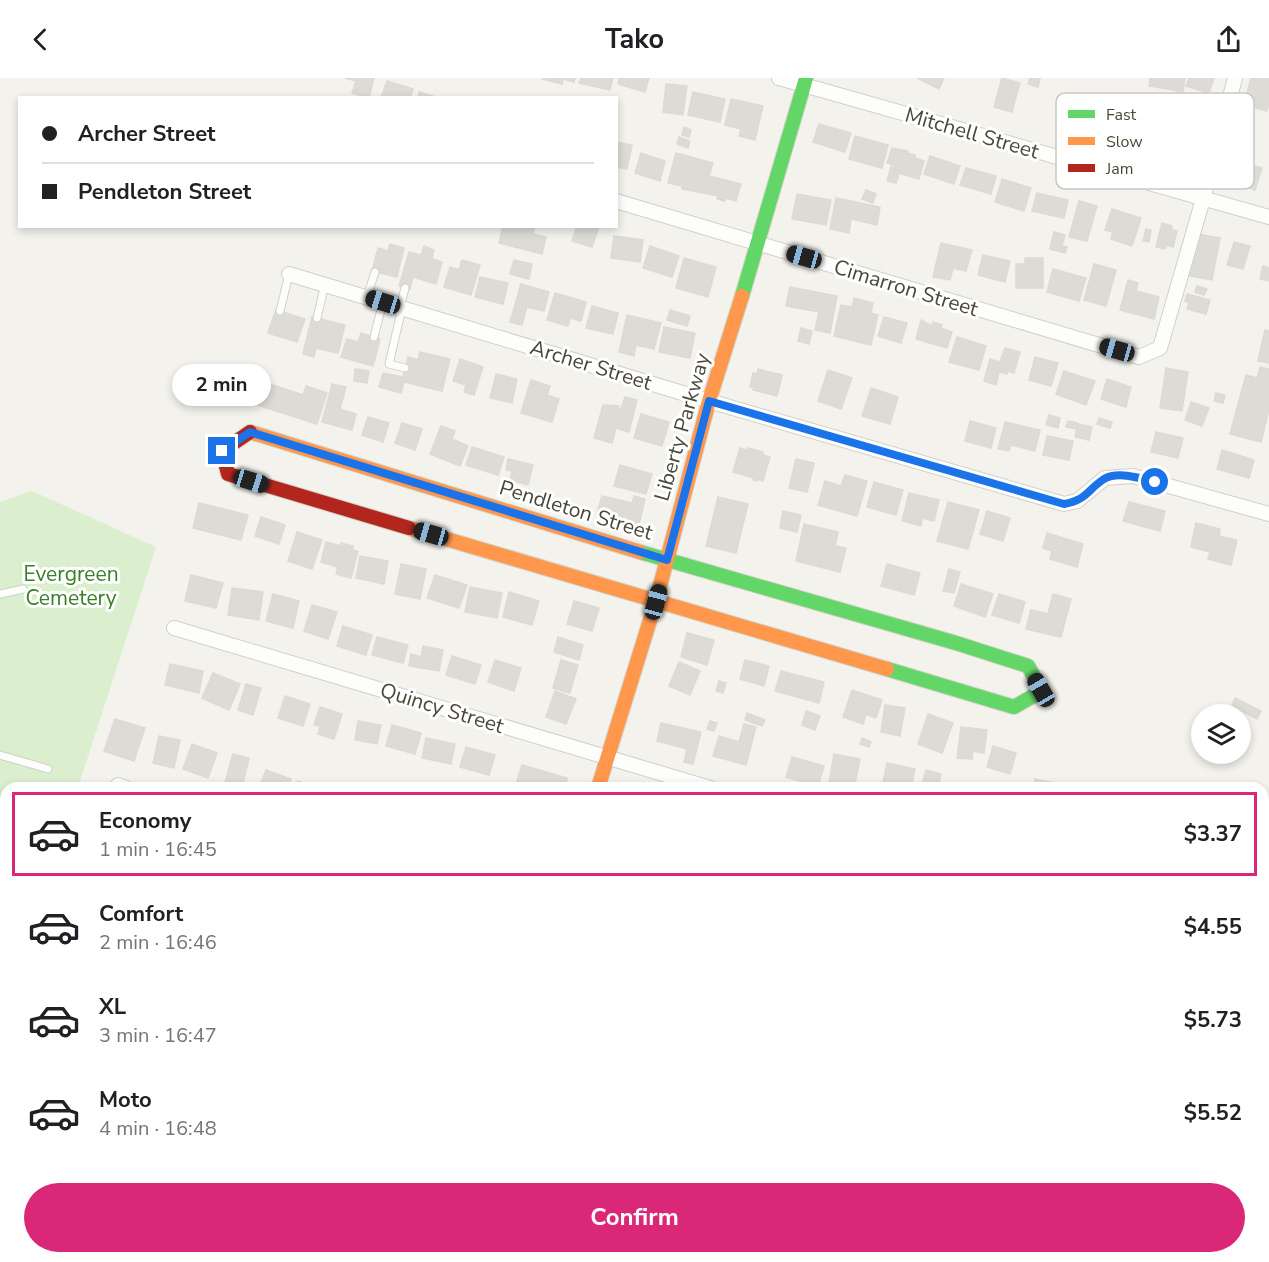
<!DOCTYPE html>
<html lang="en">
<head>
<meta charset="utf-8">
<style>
  :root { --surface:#fff; --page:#f6f6f6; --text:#202124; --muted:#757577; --line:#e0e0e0; --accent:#db2777 }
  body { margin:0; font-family:"Nunito Sans",sans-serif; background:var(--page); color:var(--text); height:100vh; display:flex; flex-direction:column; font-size:22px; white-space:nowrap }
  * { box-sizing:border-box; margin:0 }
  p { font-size:20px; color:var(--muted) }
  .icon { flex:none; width:33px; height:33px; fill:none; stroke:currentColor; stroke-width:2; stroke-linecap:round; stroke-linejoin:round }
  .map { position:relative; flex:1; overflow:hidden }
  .sheet { position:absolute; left:0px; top:704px; width:1269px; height:482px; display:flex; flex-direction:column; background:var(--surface); border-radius:18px 18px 0 0; box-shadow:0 3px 9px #0003 }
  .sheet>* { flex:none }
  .guide { position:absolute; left:18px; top:18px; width:600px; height:132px; border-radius:0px; box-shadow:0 3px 9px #0003; display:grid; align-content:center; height:132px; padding:0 24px; background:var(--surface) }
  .buttons { position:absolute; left:1191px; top:626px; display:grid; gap:12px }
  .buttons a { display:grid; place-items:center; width:60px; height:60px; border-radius:50%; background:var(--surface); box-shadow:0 3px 9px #0003; font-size:30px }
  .end { position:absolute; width:27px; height:27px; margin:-14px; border:8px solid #1a73e8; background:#fff; box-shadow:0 0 0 3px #fff }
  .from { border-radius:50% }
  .bubble { position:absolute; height:42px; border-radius:21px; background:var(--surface); box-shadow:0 3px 9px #0003; font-size:20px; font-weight:700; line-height:42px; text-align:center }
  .car { position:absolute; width:18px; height:36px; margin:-18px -9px; border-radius:8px; box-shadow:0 0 4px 2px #0007; background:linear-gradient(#222 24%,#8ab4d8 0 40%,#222 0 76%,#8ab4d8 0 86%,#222 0) }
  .guide b { display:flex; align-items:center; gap:21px; height:57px; font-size:22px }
  .guide b+b { border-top:2px solid var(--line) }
  .guide i { width:15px; height:15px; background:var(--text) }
  ul { padding:10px 0 0; list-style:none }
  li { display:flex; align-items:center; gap:18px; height:84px; margin:0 12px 9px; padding:0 12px; border:3px solid transparent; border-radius:0px }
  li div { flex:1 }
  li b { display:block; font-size:22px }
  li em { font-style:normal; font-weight:700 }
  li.selected { border-color:var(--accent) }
  li>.icon { width:54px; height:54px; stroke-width:1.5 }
  .button { display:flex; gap:12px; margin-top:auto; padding:12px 24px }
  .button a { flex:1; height:69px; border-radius:36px; background:var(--accent); color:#fff; font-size:24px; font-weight:700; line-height:69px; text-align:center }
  header { display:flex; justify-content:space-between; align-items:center; height:78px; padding:0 24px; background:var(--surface); font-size:27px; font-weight:700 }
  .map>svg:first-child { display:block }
  .green { fill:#dbeecd }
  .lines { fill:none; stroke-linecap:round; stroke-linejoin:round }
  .stream { stroke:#bcd2f2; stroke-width:4.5 }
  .building { fill:#dddbd5; stroke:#dbdad3; stroke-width:1.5 }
  .lane-casing { stroke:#d1d0ca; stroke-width:9 }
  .street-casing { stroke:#d1d0ca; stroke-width:16 }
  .fast-casing { stroke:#d3d2c4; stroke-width:16 }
  .slow-casing { stroke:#d3d2c4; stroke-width:16 }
  .jam-casing { stroke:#d3d2c4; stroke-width:16 }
  .lane { stroke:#fdfdfc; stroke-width:7 }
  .street { stroke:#fdfdfc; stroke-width:14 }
  .fast { stroke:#63d668; stroke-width:14 }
  .slow { stroke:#ff974d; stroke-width:14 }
  .jam { stroke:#b3261e; stroke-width:14 }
  .route { stroke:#1a73e8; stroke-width:8 }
  .labels { text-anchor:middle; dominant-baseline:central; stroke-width:6; stroke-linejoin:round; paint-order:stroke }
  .street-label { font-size:21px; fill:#4b4738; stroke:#fff }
  .park-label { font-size:21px; fill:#388027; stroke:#fff }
  .key { fill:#fff; stroke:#c9c8c3; stroke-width:1.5 }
  .key-label { font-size:16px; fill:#4b4738 }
</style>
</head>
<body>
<header><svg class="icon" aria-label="back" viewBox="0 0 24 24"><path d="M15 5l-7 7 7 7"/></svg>Tako<svg class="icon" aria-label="share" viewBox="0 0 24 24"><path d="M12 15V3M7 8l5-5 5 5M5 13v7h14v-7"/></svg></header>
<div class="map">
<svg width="1269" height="1184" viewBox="0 0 1269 1184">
  <rect width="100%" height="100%" fill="#f3f2ed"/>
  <path class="green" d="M32,413L156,469L78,709L6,710V929L0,948V424Z"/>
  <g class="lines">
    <path class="stream" d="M0,887L6,891"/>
  </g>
  <path class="building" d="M345,0H374L369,20L352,15L356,3Z
    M575,0L574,4L563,1L562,6L542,1Z
    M581,0H613L610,12L579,5Z
    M619,0H649L645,14L618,6Z
    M917,0H944L939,11Z
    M1002,0L1020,5L1012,34L994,29Z
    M1030,0H1040L1038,9L1028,6Z
    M1150,0H1185L1183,14L1149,8Z
    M1189,0H1214L1209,15L1186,8Z
    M1251,0H1269V25L1267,33L1244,27Z
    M387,3L413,11L410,20H381Z
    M666,6L687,8L683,37L663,34Z
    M419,14L439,20H418Z
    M693,14L725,21L720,44L688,37Z
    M731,21L763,28L755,62L739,58L741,51L725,47Z
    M819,46L851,55L845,74L813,64Z
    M684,49L691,52L689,59L682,57Z
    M855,58L888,67L882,90L849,81Z
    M679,59L690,63L688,70L677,66Z
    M616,64L632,67L627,91L616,89Z
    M892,70L908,73L907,75L915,77V80L924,83L919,101L899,95L896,105L887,103L891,89L895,90V88L887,85Z
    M641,75L665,83L660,103L635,95Z
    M676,75L713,85L709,98L741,106L736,123L726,120L725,123L717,121L718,118L682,111V108L668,105Z
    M930,78L960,88L954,106L924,96Z
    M1230,80L1262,90L1255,112L1223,101Z
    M966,90L996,98L991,116L960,107Z
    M1002,101L1031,110L1024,133L995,124Z
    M866,112L876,116L873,125L862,121Z
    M1037,115L1068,122L1064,140L1032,133Z
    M797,116L831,122L826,147L792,141Z
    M836,120L880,129L877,147L851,141L849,155L830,151Z
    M1079,123L1097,128L1087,163L1069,159Z
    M1112,131L1141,140L1132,168L1111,161L1113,154L1105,152Z
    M1162,145L1172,148L1171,151L1177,153L1173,169L1167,167L1165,171L1156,169Z
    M503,148H535L533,156L546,159L542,176L499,165Z
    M577,148H589L598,151L592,169L572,163Z
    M1146,151L1151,152L1149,164L1143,163Z
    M1054,154L1065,157L1062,168L1067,169L1065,175L1050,171Z
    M1198,156L1220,160L1212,202L1190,198Z
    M614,158L643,162L640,184L611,180Z
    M1234,164L1250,168L1243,191L1227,187Z
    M941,165L972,172L966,193L953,190L950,202L933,199Z
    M390,166L404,170L397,199L372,193L378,170L388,173Z
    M424,168L434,172L432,181L442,184L436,206L413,199L410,211L399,208L409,174L421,177Z
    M650,168L679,178L672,199L643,190Z
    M983,177L1010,183L1005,204L978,197Z
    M684,180L716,189L708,219L676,210Z
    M1025,180H1043V210H1016V186H1025Z
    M462,182L480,187L471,217L444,209L450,189L459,192Z
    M514,182L532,186L529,201L510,196Z
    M1094,186L1116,192L1106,228L1084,222Z
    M1263,188L1269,190V203L1260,201Z
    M1053,191L1086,200L1079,223L1047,214Z
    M480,199L508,205L503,226L475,219Z
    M1128,202L1138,205L1136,213L1159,219L1154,241L1120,232Z
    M521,206L549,214L544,233L527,229L522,247L510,244Z
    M1197,208L1207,211L1204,217L1195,214Z
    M790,209L837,218L830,255L815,252L819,234L786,228Z
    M555,215L586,224L581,243L570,240L568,248L547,242Z
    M1187,216L1210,222L1206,236L1187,231L1189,225L1185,223Z
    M854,220L873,225L871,235L878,237L871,267L834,258L841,227L852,229Z
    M592,228L618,235L613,256L586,250Z
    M276,232L305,241L297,264L268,255Z
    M670,232L690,238L687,248L667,242Z
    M627,237L661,245L654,271L636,267L634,278L619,274Z
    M312,239L345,247L338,275L316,270L314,279L303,276Z
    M884,239L907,245L901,265L878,258Z
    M921,242L932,248L933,244L942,247L941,250L952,254L947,270L916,261Z
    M664,249L695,255L690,280L659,274Z
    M801,250L812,253L809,266L798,263Z
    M1265,252L1269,253V285L1258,283Z
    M361,255L380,261L373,288L341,279L347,261L358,264Z
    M957,259L986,268L979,292L949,284Z
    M1005,270L1020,274L1014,295L1007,293V296L999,294L996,307L984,303L990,281L1000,284Z
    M420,274L450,281L442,313L404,304L401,315L379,309L383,295L403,299L408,279L418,282Z
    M1035,279L1058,285L1051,308L1029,302Z
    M460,281L483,289L474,317L464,314L466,307L453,303Z
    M1260,289L1269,291V332L1261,364L1230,356L1246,297L1257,300Z
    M1166,290L1188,294L1182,333L1160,330Z
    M355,291L369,293L367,305L354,303Z
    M758,291L782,297L777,318L753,312L754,309H750L753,295L757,296Z
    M828,292L852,300L841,331L818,323Z
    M1064,293L1095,303L1086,327L1056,316Z
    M496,296L517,301L512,325L490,320Z
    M1107,301L1131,309L1126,329L1101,321Z
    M531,302L550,308L547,317L559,321L552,344L521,335Z
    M261,303L303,317L306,308L327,315L317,346L254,326Z
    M332,306L346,309L340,331L356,336L352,352L322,344Z
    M871,310L898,319L890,346L862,338Z
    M1216,315L1225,317L1223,325L1214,323Z
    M625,319L637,322L629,354L616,350L612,365L594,360L603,327L619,328L618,331H621Z
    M1191,324L1209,330L1202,348L1185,342Z
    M641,336L669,344L662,368L634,360Z
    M1049,337L1060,340L1058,350L1046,347Z
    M368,339L389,345L383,364L362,357Z
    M1099,340L1112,344L1110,350L1097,346Z
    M970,343L996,350L991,370L965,363Z
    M1068,343L1078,345L1076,351L1066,349Z
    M1005,344L1040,352L1035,373L1011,367L1009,373L998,371Z
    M402,345L422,351L415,372L395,365Z
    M1078,346L1092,349L1089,362L1075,359Z
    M441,348L455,353L452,361L468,368L460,388L430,376Z
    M1156,354L1183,360L1178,380L1151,374Z
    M1047,358L1073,363L1069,382L1043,377Z
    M472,369L504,379L498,397L466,387Z
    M740,370L747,372L748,370L763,374V377L770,379L763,403L758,401L757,403L753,402L754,400L733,394Z
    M1222,372L1254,382L1249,400L1217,391Z
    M508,381L533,387L528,407L510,402L512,393L506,392Z
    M796,381L814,385L807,414L789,410Z
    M620,387L652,396L646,416L614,408Z
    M845,397L867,403L857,438L818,427L825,403L841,408Z
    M874,404L903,412L896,437L867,429Z
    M909,415L939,422L934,443L922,440L921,448L902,443Z
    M602,418L632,425L634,418L645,421L639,446L597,435Z
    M718,419L748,426L736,475L706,468Z
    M948,424L979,432L968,471L937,463Z
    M1129,424L1165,433L1160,453L1123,443Z
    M199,425L248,437L241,462L193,450Z
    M783,433L801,437L797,454L780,450Z
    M987,433L1010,440L1003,463L980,456Z
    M261,439L285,447L279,466L255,458Z
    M1196,445L1220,451L1219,458L1237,462L1231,487L1208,481L1210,474L1191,469Z
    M804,446L838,454L835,468L846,470L840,494L796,483Z
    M297,454L322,462L312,491L288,483Z
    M1047,455L1083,466L1077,489L1050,481L1052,473L1043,470Z
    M326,464L341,468V465L353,468L352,472L358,473L351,500L336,496L338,489L321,484Z
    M360,478L388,483L384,506L356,500Z
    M401,486L426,491L420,521L395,516Z
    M887,486L920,495L914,517L881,508Z
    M949,491L960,494L954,515L943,513Z
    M191,497L223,505L216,530L185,523Z
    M435,497L467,507L459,530L427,520Z
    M961,506L993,516L985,539L954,528Z
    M470,509L502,515L497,540L465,534Z
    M232,510L263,514L259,542L228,537Z
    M509,514L539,523L532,547L503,539Z
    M273,516L299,523L293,550L266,543Z
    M999,516L1025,524L1019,545L992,537Z
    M1053,516L1071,521L1061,559L1026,551L1031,532L1048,536Z
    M574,523L599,530L592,553L567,546Z
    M312,527L337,534L328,561L304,553Z
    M343,548L372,557L366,577L337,568Z
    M687,555L714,562L707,587L681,579Z
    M377,559L408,567L403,585L372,577Z
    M558,559L583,567L579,582L554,574Z
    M423,568L443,572L439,593L409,588L411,576L421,579Z
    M452,578L481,587L475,606L446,597Z
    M495,582L521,590L514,613L488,604Z
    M561,582L578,587L570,615L553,610Z
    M745,582L769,588L764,608L740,601Z
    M679,584L700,593L690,617L669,608Z
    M170,586L203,593L199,615L165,607Z
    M781,593L824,604L819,625L775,613Z
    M213,595L240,606L229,632L202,620Z
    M719,603L726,605L723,615L716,613Z
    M246,606L261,610L253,637L238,632Z
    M852,612L882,622L876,640L866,636L863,646L843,639Z
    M555,613L576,621L566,646L546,639Z
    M285,618L310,626L303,648L278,640Z
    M1235,620L1261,633L1257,641L1232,628Z
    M885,627L905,630L900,658L881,654Z
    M320,629L342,636L334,661L318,656L320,648L314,647Z
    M806,633L820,638L815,652L802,647Z
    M747,635L765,642L762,648L745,642Z
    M928,636L953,645L942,675L918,666Z
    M115,641L145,650L134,683L104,673Z
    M358,643L381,647L377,666L355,662Z
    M710,643L717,645L714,653L707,651Z
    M661,645L701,654L693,686L684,684L687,671L657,663Z
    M744,646L756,649L746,687L713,678L719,658L739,664Z
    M392,647L421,655L415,676L386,668Z
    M961,649L987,652L984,675L973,673L972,681L957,680Z
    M159,658L180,662L174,690L153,685Z
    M426,660L455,666L451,686L422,680Z
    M862,660L871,664L869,669L860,666Z
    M192,666L217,675L208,700L183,691Z
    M993,668L1016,675L1010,696L987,689Z
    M466,669L495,677L489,697L460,689Z
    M233,676L249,680L242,709L225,705Z
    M834,676L860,681L854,710H828Z
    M792,679L824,688L818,708L786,699Z
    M887,685L915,691L912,704L919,706L918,710H882Z
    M522,687L567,700L565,710H528L516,706Z
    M266,692L291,701L288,710H259Z
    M926,692L941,696L938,710H921Z
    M1035,701L1065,707V710H1034Z
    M298,703L316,710H295Z
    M1263,988L1269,989L1263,1017Z
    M0,1051L6,1053V1074L0,1073Z
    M1263,1076L1269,1077L1266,1096L1263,1095Z
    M1263,1118L1269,1119V1176L1263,1175L1265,1137H1263Z
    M116,1179H149L147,1184H117L114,1183Z
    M319,1179H345L343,1184H330Z
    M353,1179H400L399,1183L388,1180L387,1184H352Z
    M690,1179H717L716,1184H696L689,1182Z
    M725,1179H759L757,1184H723Z
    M778,1179H798L800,1180L799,1184H776Z
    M881,1179H936L942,1181L941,1184H880Z"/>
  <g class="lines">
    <defs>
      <path id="lane" d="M367,219L375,194
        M400,229L405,210
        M402,230L389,286L405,290
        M280,233L289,196
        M317,240L325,206
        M374,259L383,224
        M0,516L23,511
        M0,677L48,691"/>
      <path id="street" d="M779,0L1269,139
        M616,123L1139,279L1160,270L1203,121L1235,0
        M289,196L709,323L1064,426L1077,423L1105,400L1133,398L1269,436
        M174,550L710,710
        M118,707L126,710
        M1263,1046L1269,1047
        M8,1179L24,1184
        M561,1179L578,1184"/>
      <path id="fast" d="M742,218L806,0
        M640,474L956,565L1028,588L1042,613L1014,629L887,591"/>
      <path id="slow" d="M250,354L640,474
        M409,450L887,591
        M598,710L656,523L709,323L742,218
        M457,1184L458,1179"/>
      <path id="jam" d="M250,354L222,373L228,396L409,450"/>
    </defs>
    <use href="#lane" class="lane-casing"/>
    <use href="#street" class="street-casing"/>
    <use href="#fast" class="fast-casing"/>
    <use href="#slow" class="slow-casing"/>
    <use href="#jam" class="jam-casing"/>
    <use href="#lane" class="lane"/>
    <use href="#street" class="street"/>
    <use href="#fast" class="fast"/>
    <use href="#slow" class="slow"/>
    <use href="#jam" class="jam"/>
  </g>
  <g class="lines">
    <path class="route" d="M222,373L250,354L667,482L709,323L1064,426C1087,422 1087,412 1104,401C1118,393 1140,400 1155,404"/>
  </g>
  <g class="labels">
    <g class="street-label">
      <text transform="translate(972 55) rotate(16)">Mitchell Street</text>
      <text transform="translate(906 210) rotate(17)">Cimarron Street</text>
      <text transform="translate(591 287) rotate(17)">Archer Street</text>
      <text transform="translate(682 349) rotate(-74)">Liberty Parkway</text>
      <text transform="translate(576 432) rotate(17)">Pendleton Street</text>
      <text transform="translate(442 630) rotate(17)">Quincy Street</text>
    </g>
    <g class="park-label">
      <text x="71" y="496">Evergreen<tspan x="71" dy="24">Cemetery</tspan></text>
    </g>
  </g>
  <rect x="1056" y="15" width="198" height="96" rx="9" class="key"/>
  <rect x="1068" y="32" width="27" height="8" fill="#63d668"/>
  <rect x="1068" y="59" width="27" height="8" fill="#ff974d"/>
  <rect x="1068" y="86" width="27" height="8" fill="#b3261e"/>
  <g class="key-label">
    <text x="1106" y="42">Fast</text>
    <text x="1106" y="69">Slow</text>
    <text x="1106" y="96">Jam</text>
  </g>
</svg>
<div class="buttons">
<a><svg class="icon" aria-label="layers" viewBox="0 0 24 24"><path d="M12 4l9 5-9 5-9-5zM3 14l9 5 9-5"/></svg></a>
</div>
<i class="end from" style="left:1155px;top:404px"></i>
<i class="end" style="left:222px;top:373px"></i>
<div class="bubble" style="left:172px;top:286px;width:99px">2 min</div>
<i class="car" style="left:804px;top:179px;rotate:286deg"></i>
<i class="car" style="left:383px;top:224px;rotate:287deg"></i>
<i class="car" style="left:1117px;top:272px;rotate:286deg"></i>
<i class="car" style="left:251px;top:403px;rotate:107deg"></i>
<i class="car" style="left:431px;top:456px;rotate:286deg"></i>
<i class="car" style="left:656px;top:524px;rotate:15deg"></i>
<i class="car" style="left:1041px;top:612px;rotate:330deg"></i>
<div class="guide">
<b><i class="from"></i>Archer Street</b>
<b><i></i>Pendleton Street</b>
</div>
<section class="sheet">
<ul>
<li class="selected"><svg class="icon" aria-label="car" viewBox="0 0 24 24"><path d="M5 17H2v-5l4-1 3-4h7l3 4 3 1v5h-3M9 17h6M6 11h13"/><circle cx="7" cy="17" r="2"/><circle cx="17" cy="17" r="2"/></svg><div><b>Economy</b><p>1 min · 16:45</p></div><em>$3.37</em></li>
<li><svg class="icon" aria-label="car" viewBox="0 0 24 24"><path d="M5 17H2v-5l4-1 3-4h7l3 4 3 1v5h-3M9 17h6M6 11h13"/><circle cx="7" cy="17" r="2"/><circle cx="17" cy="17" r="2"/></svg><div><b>Comfort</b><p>2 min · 16:46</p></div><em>$4.55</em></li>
<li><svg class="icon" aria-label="car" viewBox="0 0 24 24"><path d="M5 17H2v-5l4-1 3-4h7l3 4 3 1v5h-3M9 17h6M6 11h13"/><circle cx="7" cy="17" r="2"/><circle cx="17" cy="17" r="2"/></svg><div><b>XL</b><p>3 min · 16:47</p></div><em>$5.73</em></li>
<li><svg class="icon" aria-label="car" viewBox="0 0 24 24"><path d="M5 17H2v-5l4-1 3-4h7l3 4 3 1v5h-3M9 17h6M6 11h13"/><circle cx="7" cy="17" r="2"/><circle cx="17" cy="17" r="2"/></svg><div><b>Moto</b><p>4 min · 16:48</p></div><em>$5.52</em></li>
</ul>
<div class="button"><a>Confirm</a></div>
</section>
</div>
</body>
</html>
